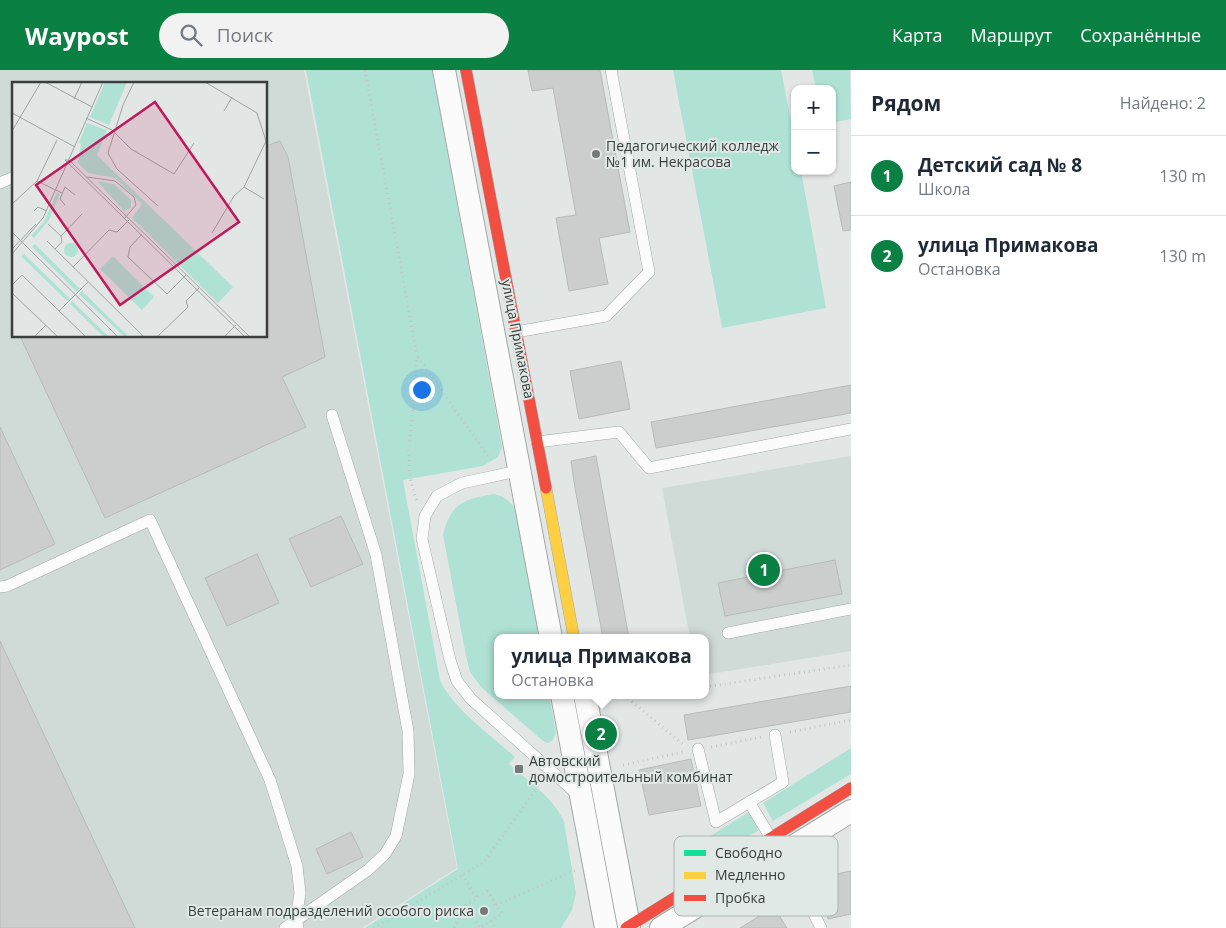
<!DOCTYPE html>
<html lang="ru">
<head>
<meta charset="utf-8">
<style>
	:root { --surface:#fff; --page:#f2f2f3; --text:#1f2937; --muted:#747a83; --line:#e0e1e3; --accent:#0b8043 }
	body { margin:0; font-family:"Open Sans",sans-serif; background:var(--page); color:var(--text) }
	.controls { position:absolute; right:15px; top:15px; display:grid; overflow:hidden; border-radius:10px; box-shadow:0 1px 4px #0004 }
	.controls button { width:45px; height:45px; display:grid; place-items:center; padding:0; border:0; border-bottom:1px solid var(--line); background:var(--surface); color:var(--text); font:25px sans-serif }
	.you { position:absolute; left:421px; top:319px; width:18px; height:18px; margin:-12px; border:4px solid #fff; border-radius:50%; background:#1a73e8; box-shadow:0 0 0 8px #1a73e833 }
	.badge { display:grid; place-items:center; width:32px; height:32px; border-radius:50%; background:var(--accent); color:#fff; font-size:16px; font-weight:700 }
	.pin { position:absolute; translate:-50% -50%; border:2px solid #fff; box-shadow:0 1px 5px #0006 }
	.popup { position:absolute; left:494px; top:564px; width:215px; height:65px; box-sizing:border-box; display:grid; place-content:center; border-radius:10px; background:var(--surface); filter:drop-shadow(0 1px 4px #0005); font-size:16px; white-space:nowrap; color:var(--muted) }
	.popup b { font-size:19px; color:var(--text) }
	.popup::after { content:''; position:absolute; left:50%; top:100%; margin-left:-10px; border:10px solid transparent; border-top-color:var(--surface) }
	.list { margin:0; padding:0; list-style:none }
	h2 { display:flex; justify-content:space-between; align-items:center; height:65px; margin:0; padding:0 20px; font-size:21px }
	h2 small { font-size:16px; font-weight:400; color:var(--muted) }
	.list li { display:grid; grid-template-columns:32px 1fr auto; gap:15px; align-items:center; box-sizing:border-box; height:80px; padding:0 20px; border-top:1px solid var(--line) }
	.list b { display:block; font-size:19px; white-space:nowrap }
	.list p { margin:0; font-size:16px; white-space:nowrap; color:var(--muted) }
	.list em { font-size:16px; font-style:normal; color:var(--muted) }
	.icon { flex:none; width:28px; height:28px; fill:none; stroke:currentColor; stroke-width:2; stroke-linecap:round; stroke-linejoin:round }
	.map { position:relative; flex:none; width:851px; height:858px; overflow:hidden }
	header { display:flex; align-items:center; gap:30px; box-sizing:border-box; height:70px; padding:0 25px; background:var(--accent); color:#fff }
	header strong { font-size:24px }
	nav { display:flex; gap:28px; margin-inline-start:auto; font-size:18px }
	.search { width:350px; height:45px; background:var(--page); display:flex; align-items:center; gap:12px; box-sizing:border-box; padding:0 18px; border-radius:28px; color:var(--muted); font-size:19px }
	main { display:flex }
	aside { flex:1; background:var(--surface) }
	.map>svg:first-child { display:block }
</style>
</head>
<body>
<header>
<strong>Waypost</strong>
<div class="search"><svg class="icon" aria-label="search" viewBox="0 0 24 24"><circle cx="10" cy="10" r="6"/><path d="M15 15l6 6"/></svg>Поиск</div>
<nav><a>Карта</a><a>Маршрут</a><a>Сохранённые</a></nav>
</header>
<main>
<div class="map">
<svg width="851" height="858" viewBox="0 0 851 858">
	<rect width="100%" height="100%" fill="#e2e7e5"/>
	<path fill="#d0dbd8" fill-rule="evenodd" d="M 0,0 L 304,0 L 457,798 L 362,858 L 0,858 ZM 14,14 L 266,14 L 266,266 L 14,266 Z
		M 851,386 L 851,581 L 705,605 L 705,568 L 690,568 L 662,418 Z"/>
	<path fill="#afe2d4" d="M 306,0 L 432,0 L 502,377 L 498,387 L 483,396 L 403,410 L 440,610 C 452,638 492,666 515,687 L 509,694 C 528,711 554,728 564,752 L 576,823 L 572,840 L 561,858 L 365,858 L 458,799 Z
		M 673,0 L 781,0 L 795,71 L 795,101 L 801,101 L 826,238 L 722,258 Z
		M 812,0 L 850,0 L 851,49 L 832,53 L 832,19 L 816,19 Z
		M 493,424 C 504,426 509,430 515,439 L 539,568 L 497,568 L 497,625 L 549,625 L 556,663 L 552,671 L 548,673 L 543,671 L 481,617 L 470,602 L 466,586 L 443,465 C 451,433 464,429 493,424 Z
		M 851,678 L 851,704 L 773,751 L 763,733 Z
		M 749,742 L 759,760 L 704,794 L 694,776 Z
		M 778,800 L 789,818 L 743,846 L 735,845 L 727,831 Z"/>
	<path fill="#cbcecd" stroke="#b8bbba" d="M 528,0 L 600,0 L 630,162 L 599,168 L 608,214 L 569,221 L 556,148 L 576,145 L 553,18 L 532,21 Z
		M 280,71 L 288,87 L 325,287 L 282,307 L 306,357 L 105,448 L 20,266 L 266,266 L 266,76 Z
		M 851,112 L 851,160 L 843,161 L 834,116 Z
		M 621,291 L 630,339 L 579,349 L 570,301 Z
		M 851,315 L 851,343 L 656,378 L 651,352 Z
		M 0,357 L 55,474 L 0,500 Z
		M 596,386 L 629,568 L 603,568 L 575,418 L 571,391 Z
		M 341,446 L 363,494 L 311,517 L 289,469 Z
		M 257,484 L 279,533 L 227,556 L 205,508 Z
		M 835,490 L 842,524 L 725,546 L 718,513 Z
		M 0,571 L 135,858 L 0,858 Z
		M 851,616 L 851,642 L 688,670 L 684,645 Z
		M 691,689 L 701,736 L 649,745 L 639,700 Z
		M 351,762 L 363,787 L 327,804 L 316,779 Z
		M 851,801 L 851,844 L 828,849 L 820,807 Z
		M 774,837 L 787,858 L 740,858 Z"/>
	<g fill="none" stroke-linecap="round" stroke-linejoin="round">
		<defs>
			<path id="lane" d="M 0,113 L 14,107
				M 516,262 L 606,246 L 649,202 L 611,0
				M 537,372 L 619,362 L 649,398 L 851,359
				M 522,400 L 462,413 L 437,426 L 425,446 L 422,469 L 450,590 L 457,611 L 471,629 L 578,725
				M 0,517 L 7,516 L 150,450 L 270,710 L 297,796 L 300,823 L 296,849 L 298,858
				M 728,563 L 851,539
				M 698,679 L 716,752 L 783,712 L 775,665
				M 749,732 L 799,814 L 821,858
				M 285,858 L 368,800 L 385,784 L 396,766 L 409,704 L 408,661 L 376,485 L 332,345"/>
			<path id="street" d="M 444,0 L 551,568
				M 562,625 L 606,858
				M 585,625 L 629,856
				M 661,858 L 851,741"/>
			<path id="slow" d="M 546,418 L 574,568"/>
			<path id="jam" d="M 466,0 L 546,418
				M 626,858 L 851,718"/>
		</defs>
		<use href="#lane" stroke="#a4a7a6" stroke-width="12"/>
		<use href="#street" stroke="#a4a7a6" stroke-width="24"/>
		<use href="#slow" stroke="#a4a7a6" stroke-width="12"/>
		<use href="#jam" stroke="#a4a7a6" stroke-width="12"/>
		<path stroke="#c4c6c5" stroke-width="3" stroke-dasharray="1 4" stroke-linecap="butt" d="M 365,0 L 417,286 L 409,382 L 409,402 L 414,423 L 417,430
			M 418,287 L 492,392
			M 705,617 L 851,595
			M 624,625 L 685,676
			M 790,662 L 851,650
			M 711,677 L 762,667
			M 623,695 L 683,682
			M 462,805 L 477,828
			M 487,821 L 502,844 L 480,858 L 466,835 Z
			M 496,835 L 576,800
			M 491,851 L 495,858
			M 374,858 L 484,792 L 542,711
			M 454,858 L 466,835"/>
		<use href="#lane" stroke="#fbfbfb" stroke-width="11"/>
		<use href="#street" stroke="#fbfbfb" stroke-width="22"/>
		<use href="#slow" stroke="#ffcf43" stroke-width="11"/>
		<use href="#jam" stroke="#f24e42" stroke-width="11"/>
	</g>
	<g fill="#757977" stroke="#e0e9e6" stroke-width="2">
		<circle cx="596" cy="84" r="5"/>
		<rect x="514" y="694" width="10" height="10" rx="2.5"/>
		<circle cx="484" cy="841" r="5"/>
	</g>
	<g text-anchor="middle" stroke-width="4" stroke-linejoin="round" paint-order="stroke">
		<g font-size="14" fill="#3a3e3c" stroke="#e0e9e6" text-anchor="start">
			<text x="606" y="81">Педагогический колледж<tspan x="606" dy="16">№1 им. Некрасова</tspan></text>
			<text x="529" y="696">Автовский<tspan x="529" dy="16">домостроительный комбинат</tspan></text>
			<text x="474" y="846" text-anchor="end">Ветеранам подразделений особого риска</text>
		</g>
		<g font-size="14" fill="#3a3e3c" stroke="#e0e9e6">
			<text transform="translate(518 269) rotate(79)" y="5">улица Примакова</text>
		</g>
	</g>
	<g transform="translate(12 12)">
		<rect width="255" height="255" fill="#e2e7e5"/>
		<path d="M 93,0 L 115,0 L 97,43 L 78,35 ZM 75,41 L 95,48 L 85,73 L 221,205 L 206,221 L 120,136 L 130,122 L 103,96 L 76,91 L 66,81 L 69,62 L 67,61 ZM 85,99 L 102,102 L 119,118 L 119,126 L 112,129 ZM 45,110 L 48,112 L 37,138 L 22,156 L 19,154 L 32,140 ZM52 168a7 7 0 1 1 14 0a7 7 0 1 1-14 0ZM 23,162 L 68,207 L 65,210 L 20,165 ZM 12,172 L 58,217 L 55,219 L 9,174 ZM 101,174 L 142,215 L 130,228 L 88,187 ZM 70,209 L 115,253 L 113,255 L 67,212 ZM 60,219 L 97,255 L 92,255 L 58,222 Z" fill="#afe2d4"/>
		<path fill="none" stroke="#9fa3a1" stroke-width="1" d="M 33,0 L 80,25M 122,0 L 111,23 L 96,71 L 105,87 L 146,124M 193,0 L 245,31 L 254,59 L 232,105 L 222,114 L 200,151M 62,17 L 70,0M 212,29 L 220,15M 0,31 L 63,65M 74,36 L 100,48 L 119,67 L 162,92 L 182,61M 0,49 L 29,0M 53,78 L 57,78 L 238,255M 53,78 L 233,255M 75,95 L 103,99 L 122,115 L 124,123 L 112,137M 25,99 L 45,58M 232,105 L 252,117M 0,122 L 25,99 L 50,111M 53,123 L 48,117 L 53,105 L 63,113M 22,129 L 26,125 L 35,129M 36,142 L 49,154 L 50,160 L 43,167M 0,150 L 106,255M 130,152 L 118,165 L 116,175 L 155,212 L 174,193M 49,154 L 70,132M 35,159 L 132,255M 0,167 L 24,142M 0,172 L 31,136 L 91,0M 61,185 L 97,148 L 105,150 L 117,138M 0,203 L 10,193 L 74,255M 0,211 L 46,255M 47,229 L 76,200M 22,255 L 34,243M 145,255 L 176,225 L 174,219 L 187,206M 212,255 L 224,243"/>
		<path fill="#c2185b" fill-opacity="0.15" stroke="#c2185b" stroke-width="2.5" d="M 143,20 L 227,140 L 108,223 L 24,103 Z"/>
		<rect width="255" height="255" fill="none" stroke="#3a3e3c" stroke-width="2.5"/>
	</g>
	<rect x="674" y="766" width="164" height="80" rx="8" fill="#e0e9e6" stroke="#aeb6b3" stroke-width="1"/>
	<rect x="684" y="780" width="22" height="6" fill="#16e098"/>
	<rect x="684" y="802" width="22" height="7" fill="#ffcf43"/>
	<rect x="684" y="825" width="22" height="6" fill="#f24e42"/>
	<g font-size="14" fill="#3a3e3c">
		<text x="715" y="788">Свободно</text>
		<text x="715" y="810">Медленно</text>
		<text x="715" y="833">Пробка</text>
	</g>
</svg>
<div class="controls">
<button>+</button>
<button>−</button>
</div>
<div class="you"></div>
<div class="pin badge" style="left:764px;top:500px">1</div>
<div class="pin badge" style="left:601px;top:664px">2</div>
<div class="popup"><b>улица Примакова</b>Остановка</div>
</div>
<aside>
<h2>Рядом<small>Найдено: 2</small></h2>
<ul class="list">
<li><span class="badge">1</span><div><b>Детский сад № 8</b><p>Школа</p></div><em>130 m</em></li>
<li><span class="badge">2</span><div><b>улица Примакова</b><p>Остановка</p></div><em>130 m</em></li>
</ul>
</aside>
</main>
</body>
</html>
